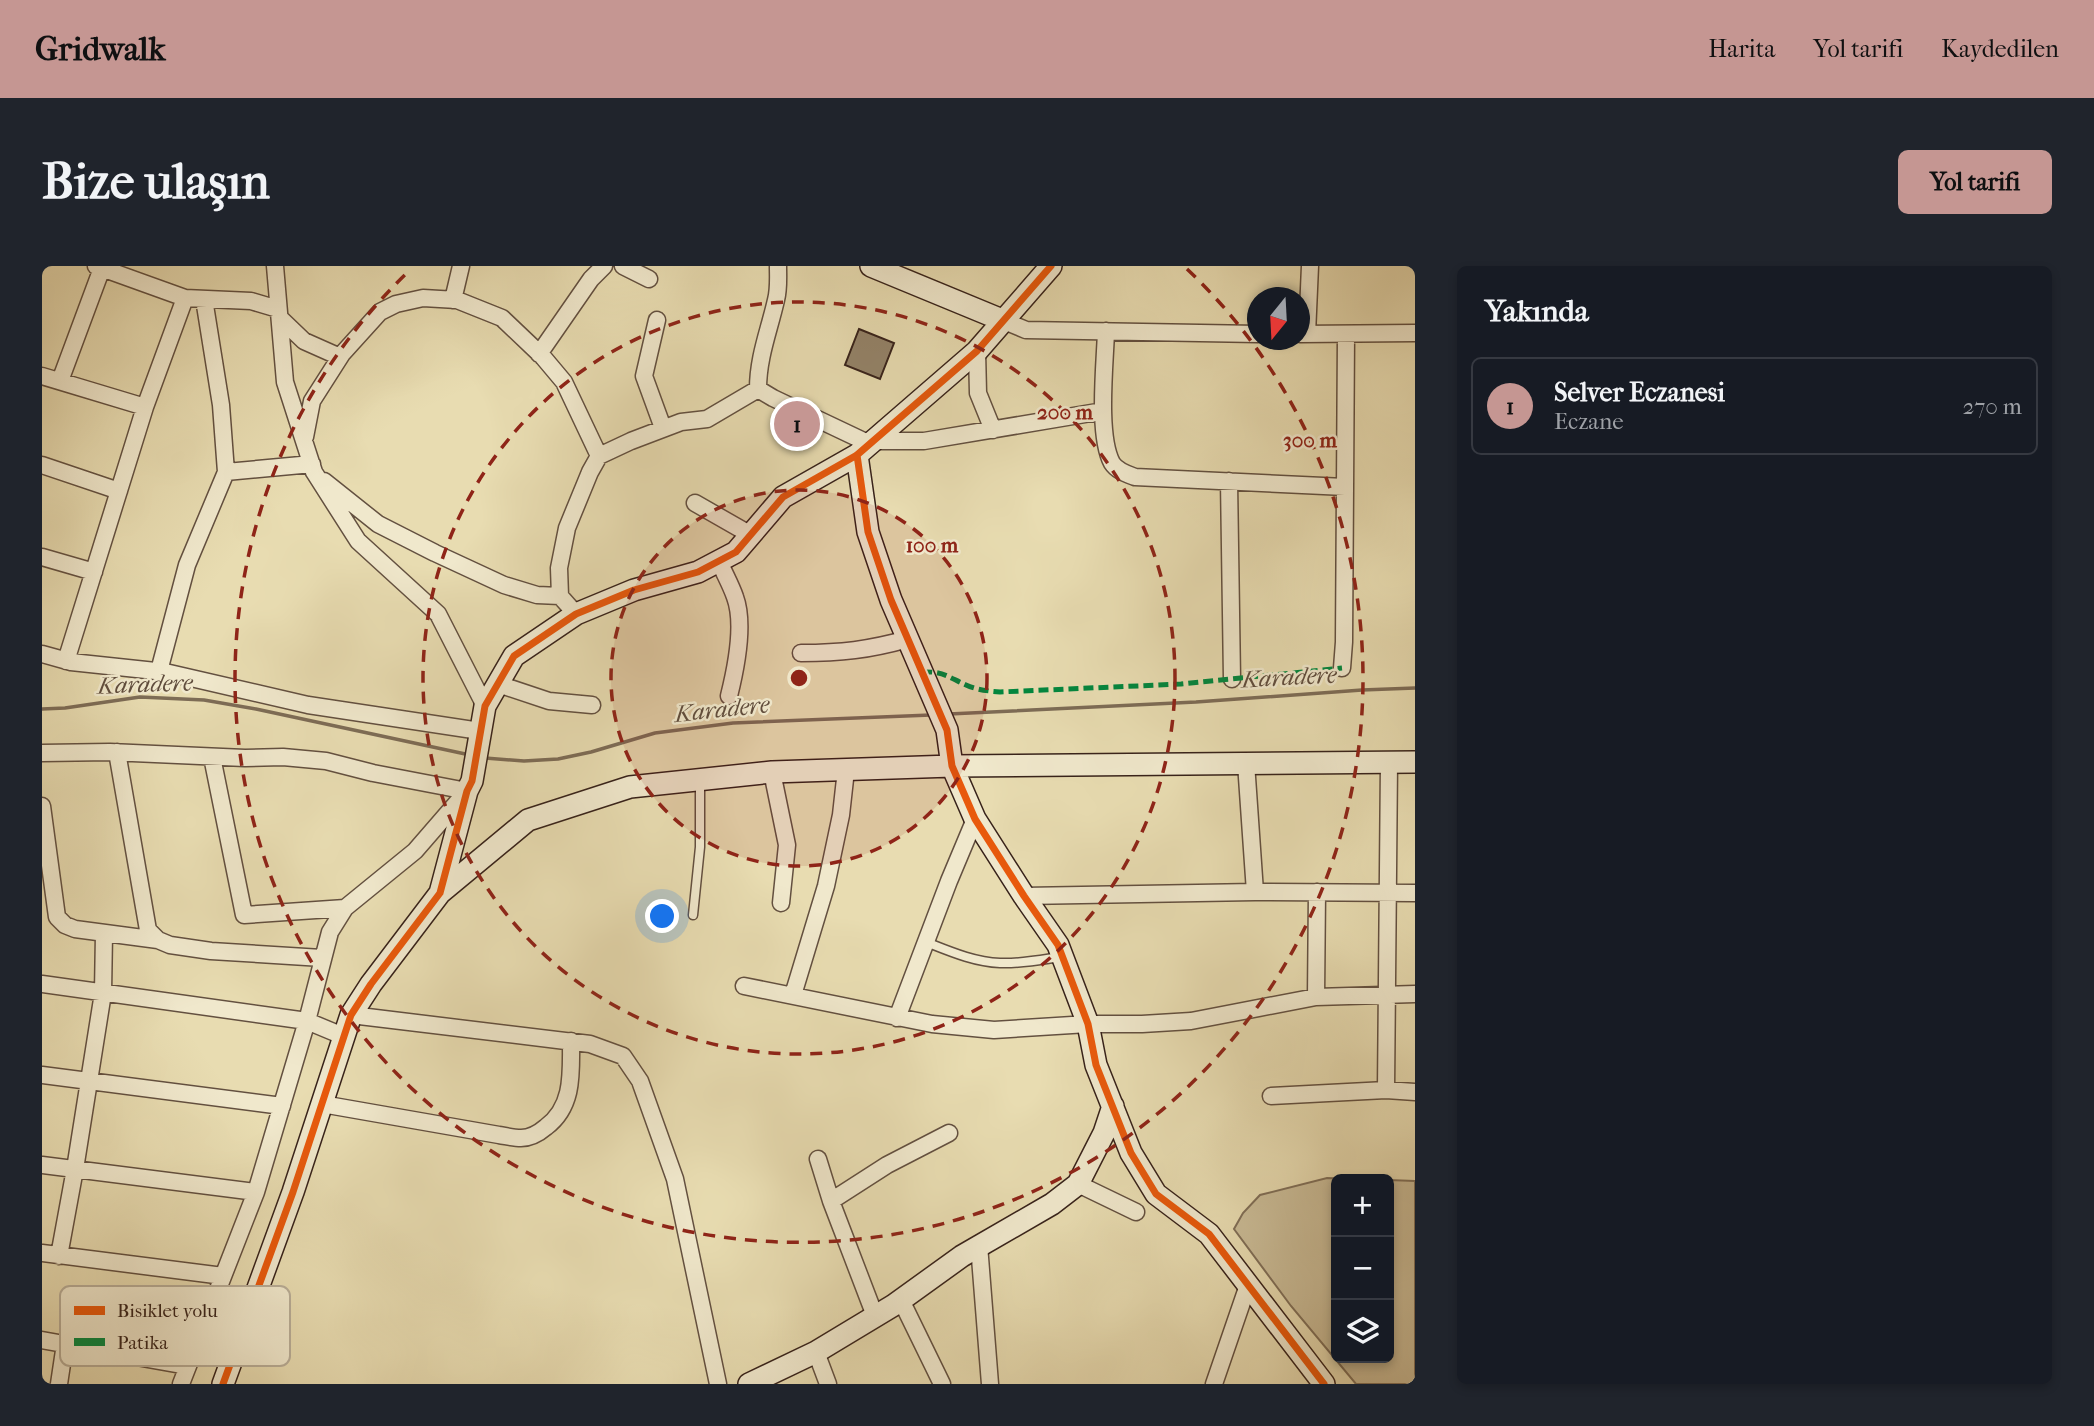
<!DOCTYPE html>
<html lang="tr">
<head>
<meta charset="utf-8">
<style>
	:root { --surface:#171b24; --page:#20242c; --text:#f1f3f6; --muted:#9ea1a6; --line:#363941; --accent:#c59692 }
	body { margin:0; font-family:"IM FELL French Canon",serif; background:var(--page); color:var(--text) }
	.controls { position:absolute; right:21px; bottom:21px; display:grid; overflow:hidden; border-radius:10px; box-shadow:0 4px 10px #0003 }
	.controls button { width:63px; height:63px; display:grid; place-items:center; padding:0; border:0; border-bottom:2px solid var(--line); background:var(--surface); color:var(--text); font:35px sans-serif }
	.compass { position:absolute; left:1205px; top:21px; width:63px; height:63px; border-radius:50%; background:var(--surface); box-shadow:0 4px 10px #0003; rotate:198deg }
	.you { position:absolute; left:621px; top:651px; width:24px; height:24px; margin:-18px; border:5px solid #fff; border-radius:50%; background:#1a73e8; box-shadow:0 0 0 10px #1a73e833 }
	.badge { display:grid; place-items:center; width:46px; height:46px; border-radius:50%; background:var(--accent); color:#111; font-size:23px; font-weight:700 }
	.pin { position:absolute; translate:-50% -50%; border:4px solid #fff; box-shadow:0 2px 7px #0006 }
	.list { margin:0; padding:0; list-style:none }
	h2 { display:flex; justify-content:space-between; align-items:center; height:91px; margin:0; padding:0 28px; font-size:30px }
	h2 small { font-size:23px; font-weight:400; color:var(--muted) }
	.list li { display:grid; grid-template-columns:46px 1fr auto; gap:21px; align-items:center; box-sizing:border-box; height:98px; margin:0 14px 14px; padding:0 14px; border:2px solid var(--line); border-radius:10px }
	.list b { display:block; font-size:26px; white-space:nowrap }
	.list p { margin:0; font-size:23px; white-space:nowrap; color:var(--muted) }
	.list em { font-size:23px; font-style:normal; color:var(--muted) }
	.icon { flex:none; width:38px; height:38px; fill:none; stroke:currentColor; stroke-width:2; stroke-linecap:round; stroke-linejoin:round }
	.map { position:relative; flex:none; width:1373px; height:1118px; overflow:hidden; border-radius:10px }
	header { display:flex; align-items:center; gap:42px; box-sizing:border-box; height:98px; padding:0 35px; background:var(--accent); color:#111 }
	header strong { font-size:33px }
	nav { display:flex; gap:38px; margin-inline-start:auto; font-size:24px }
	.intro { display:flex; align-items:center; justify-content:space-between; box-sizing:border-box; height:168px; padding:0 42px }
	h1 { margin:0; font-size:49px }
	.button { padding:18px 32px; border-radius:10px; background:var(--accent); color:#111; font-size:24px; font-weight:700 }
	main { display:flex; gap:42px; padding:0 42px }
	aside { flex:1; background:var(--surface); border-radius:10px; box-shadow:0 4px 10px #0003 }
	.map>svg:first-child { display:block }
</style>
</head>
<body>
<header>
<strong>Gridwalk</strong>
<nav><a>Harita</a><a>Yol tarifi</a><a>Kaydedilen</a></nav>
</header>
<div class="intro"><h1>Bize ulaşın</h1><a class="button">Yol tarifi</a></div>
<main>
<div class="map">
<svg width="1373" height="1118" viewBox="0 0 1373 1118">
	<rect width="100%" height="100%" fill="#e8dcb1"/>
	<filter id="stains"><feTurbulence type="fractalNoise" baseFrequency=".00286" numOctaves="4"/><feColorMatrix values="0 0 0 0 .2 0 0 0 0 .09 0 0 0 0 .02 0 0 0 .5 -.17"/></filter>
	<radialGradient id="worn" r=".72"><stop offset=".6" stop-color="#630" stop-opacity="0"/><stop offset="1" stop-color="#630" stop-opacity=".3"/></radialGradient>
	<path fill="#cabc97" stroke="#806f58" stroke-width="2" d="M 1285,912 L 1311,913 L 1294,913 L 1294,1092 L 1347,1092 L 1347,914 L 1373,915 L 1373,1118 L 1314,1118 L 1249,1040 L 1192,963 L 1201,947 L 1218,929 Z"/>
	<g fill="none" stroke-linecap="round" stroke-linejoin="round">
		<path stroke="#7d6c56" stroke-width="3.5" d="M 0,443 L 23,442 L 98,431 L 162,434 L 214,443 L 428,489
			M 907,448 L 1154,436 L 1320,424 L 1373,422
			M 443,492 L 482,495 L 516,493 L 549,486 L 613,467 L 691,457 L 889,449"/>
	</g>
	<path fill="#938369" stroke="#37221a" stroke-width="2" d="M 817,63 L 852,77 L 838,113 L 803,99 Z"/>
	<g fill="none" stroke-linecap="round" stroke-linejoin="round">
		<defs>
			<path id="lane" d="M 651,649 L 658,581 L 658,516
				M 884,676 C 907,685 932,696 958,697 C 978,698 998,694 1018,691"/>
			<path id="street" d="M 54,0 L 143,32
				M 233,0 L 243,116 L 272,206 L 316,275 L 396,348 L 443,440
				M 581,0 L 607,13
				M 736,0 C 736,11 737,23 734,34 C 727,65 716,91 716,123 L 731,132 L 828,178
				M 411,34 L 419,0
				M 238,52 L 262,75 L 298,91
				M 615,54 L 602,110 L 621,162
				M 960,54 L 984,64 L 1216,68
				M 1064,65 C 1063,98 1055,169 1070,197 C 1075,205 1085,208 1093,211 L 1303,221
				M 1258,68 L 1373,67
				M 1265,68 L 1268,0
				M 935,85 L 936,127 L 951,164
				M 497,88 L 549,13 L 562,0
				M 0,110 L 103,141
				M 18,115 L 60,2
				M 263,171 L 270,135 L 300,88 L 338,46 L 354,38 L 381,32 L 415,34 L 460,52 L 501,91 L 522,116 L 557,190
				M 831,175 L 882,175 L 1061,145
				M 0,199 L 77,225
				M 184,206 L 270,198
				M 282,215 L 336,258 L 393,287 L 462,319 L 495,329 L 518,330
				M 1187,215 L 1190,413
				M 653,237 L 709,269
				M 0,291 L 52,306
				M 677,295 C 682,307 689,319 693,331 C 703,358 694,402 687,430
				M 534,348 L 518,330 L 517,302 L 525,262 L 548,206 L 557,190 L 589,175 L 639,156 L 665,153 L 716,123
				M 759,387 C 799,387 826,384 866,373
				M 0,388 L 29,396 L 123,406 L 266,439 L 438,465
				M 24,395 L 103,141 L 143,32 L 209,35 L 236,43
				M 1300,402 L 1302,376 L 1304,68
				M 117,405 L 145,299 L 184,206 L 179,139 L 162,33
				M 456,418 L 507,435 L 550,439
				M 75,486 L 106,664 L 116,674 L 128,679 L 169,685 L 280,692
				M 0,487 L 68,486 L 203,492 L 241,491 L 284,495 L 331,507 L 425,525 L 373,585 L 303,642 L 288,666 L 265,755 L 214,926 L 139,1118
				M 170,491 L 202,649 L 303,642
				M 1204,497 L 1213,626
				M 730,506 L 745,579 L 739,637
				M 0,540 L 15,651 L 23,659 L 33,663 L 116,674
				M 982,630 L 1213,626 L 1373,627
				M 0,718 L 265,755 L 301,770
				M 702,720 L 890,758 L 952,764 L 1046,758 L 1100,758 L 1149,755 L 1274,731 L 1373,728
				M 751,729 L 784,620 L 799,549 L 804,504
				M 1274,731 L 1275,626
				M 309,749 L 548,778 L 581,790 L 598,815 L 633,913 L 676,1118
				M 855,752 L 907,615 L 933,553
				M 0,809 L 240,840
				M 1344,824 L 1347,496
				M 1229,830 L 1344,824 L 1373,826
				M 280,838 L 457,869 C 464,870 472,872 479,872 C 488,872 497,867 504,861 C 532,840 529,807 529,775
				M 776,893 L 789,935 L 833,1050
				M 0,899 L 214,926
				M 1036,918 L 1094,946
				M 789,935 L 845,899 L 907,867
				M 937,979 L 948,1118
				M 0,987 L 181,1010
				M 17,990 L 33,903 L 61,727 L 62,667
				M 859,1034 L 900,1118
				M 0,1074 L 145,1100
				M 774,1086 L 786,1118
				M 17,1118 L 23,1078
				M 1172,1118 L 1206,1019"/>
			<path id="secondary" d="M 829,0 L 960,54
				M 815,189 L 826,266 L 849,334 L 905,464 L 910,500 L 933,553 L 982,630 L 1016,679 L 1046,758 L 1054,799 L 1089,887 L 1114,928 L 1167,968 L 1282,1118
				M 398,627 L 486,554 L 588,521 L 730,506 L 910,500 L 1373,496
				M 181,1118 L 251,926 L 309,749 L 329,718 L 398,627 L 425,525 L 430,515 L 443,440 L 472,390 L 534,348 L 592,324 L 656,306 L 694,286 L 741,231 L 815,189 L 935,85 L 1009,0
				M 707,1118 L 774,1086 L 852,1039 L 920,990 L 1010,938 L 1036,918 L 1062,867 L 1071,840"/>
		</defs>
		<use href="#lane" stroke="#635040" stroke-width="11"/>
		<use href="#street" stroke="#635040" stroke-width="19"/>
		<use href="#secondary" stroke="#37221a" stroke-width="24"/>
		<use href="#lane" stroke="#f0e8cc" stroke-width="8"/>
		<use href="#street" stroke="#f0e8cc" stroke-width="16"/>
		<use href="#secondary" stroke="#f0e8cc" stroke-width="21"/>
		<path stroke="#00873e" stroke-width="5" stroke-dasharray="10 5" stroke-linecap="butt" d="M 880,406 C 901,405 906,411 924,419 C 935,424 946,425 958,426 L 1139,418 L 1300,402"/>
		<defs>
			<path id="cycleway" d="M 815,189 L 826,266 L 849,334 L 905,464 L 910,500 L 933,553 L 982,630 L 1016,679 L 1046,758 L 1054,799 L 1089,887 L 1114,928 L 1167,968 L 1282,1118
				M 181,1118 L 251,926 L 309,749 L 329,718 L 398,627 L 425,525 L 430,515 L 443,440 L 472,390 L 534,348 L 592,324 L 656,306 L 694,286 L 741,231 L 815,189 L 935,85 L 1009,0"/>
		</defs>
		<use href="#cycleway" stroke="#f0e8cc" stroke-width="11"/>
		<use href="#cycleway" stroke="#e8590c" stroke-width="7"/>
	</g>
	<circle cx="757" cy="412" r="188" fill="#8f2418" fill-opacity=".12"/>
	<g fill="none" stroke="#8f2418" stroke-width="3.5" stroke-dasharray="12 9">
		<circle cx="757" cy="412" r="188"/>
		<circle cx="757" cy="412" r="376"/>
		<path d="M1145 3A564 564 0 1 1 369 3"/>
	</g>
	<g text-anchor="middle" stroke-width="5" stroke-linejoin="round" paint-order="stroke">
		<g font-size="24" font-style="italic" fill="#604d3d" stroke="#f0e8cc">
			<text transform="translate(1247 411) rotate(-3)" y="8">Karadere</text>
			<text transform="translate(103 418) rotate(-2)" y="8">Karadere</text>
			<text transform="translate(680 443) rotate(-6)" y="8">Karadere</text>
		</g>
	</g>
	<rect x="18" y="1020" width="230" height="80" rx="10" fill="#f0e8cc" stroke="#b8ad97" stroke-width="2"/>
	<rect x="32" y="1040" width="31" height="9" fill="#e8590c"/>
	<rect x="32" y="1072" width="31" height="8" fill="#00873e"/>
	<g font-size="19" fill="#37221a">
		<text x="75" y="1051">Bisiklet yolu</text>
		<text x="75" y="1083">Patika</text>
	</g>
	<circle cx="757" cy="412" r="10" fill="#8f2418" stroke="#f0e8cc" stroke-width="3.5"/>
	<g font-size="21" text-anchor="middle" font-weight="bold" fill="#8f2418" stroke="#f0e8cc" stroke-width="5" stroke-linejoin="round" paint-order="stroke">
		<text x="1023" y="153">200 m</text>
		<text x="1268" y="181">300 m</text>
		<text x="890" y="286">100 m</text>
	</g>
	<rect width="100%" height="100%" filter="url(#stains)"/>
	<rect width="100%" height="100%" fill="url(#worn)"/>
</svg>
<div class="controls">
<button>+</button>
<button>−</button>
<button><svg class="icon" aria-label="layers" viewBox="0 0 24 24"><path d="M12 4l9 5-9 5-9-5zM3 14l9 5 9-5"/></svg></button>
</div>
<svg class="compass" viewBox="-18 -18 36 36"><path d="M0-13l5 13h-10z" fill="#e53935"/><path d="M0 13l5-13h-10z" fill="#9ea1a6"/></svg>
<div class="you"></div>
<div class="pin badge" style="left:755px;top:158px">1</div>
</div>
<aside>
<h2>Yakında<small></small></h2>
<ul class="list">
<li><span class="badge">1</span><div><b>Selver Eczanesi</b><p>Eczane</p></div><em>270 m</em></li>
</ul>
</aside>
</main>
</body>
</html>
